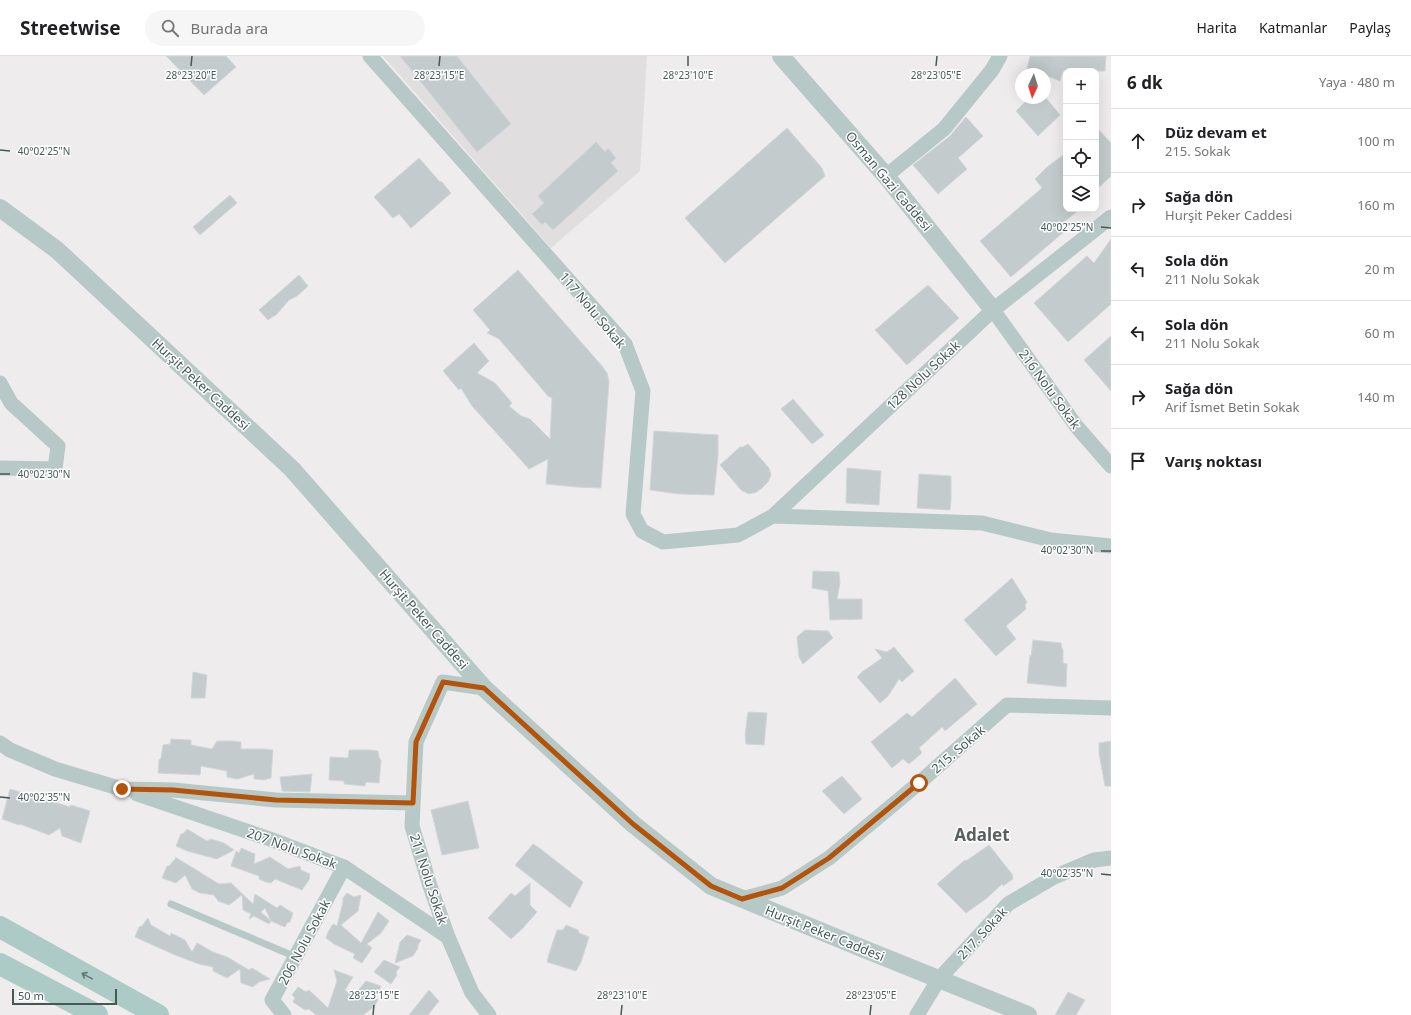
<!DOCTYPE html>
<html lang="tr">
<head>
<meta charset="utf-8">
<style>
	:root { --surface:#fff; --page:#f6f6f6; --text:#202124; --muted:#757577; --line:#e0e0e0 }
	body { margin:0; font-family:"Noto Sans",sans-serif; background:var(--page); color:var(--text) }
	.controls { position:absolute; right:12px; top:12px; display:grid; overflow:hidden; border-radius:8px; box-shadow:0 4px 16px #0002 }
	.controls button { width:36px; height:36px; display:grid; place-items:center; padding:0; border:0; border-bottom:1px solid var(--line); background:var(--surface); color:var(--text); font:20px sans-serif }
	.compass { position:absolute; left:1015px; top:12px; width:36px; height:36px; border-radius:50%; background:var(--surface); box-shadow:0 4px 16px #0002; rotate:184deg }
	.scale { position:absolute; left:12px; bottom:10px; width:105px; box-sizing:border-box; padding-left:4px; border:2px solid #455956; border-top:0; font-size:11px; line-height:14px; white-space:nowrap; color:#455956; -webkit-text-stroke:3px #fff; paint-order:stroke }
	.stop { position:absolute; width:12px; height:12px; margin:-9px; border:3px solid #b45309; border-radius:50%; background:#fff }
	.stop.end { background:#b45309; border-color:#fff; box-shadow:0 1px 4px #0008 }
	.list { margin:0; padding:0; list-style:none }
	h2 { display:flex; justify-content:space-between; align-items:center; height:52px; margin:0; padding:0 16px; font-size:17px }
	h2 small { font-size:13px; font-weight:400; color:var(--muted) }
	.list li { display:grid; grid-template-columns:26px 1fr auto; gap:12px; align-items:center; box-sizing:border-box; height:64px; padding:0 16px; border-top:1px solid var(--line) }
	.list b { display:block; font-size:15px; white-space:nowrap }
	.list p { margin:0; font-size:13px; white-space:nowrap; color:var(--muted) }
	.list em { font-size:13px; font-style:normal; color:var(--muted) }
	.icon { flex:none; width:22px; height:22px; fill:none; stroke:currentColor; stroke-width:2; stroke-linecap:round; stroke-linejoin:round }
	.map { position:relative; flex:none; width:1111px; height:959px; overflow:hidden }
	header { display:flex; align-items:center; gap:24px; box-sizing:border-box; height:56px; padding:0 20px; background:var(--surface); border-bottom:1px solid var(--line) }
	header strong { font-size:19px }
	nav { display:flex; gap:22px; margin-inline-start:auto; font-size:14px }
	.search { width:280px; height:36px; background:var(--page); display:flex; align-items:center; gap:10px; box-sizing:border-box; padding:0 14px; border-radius:22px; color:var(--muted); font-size:15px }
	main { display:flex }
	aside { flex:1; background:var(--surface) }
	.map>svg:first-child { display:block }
</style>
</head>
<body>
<header>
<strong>Streetwise</strong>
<div class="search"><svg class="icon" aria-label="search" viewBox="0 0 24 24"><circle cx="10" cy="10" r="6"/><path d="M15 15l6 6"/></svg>Burada ara</div>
<nav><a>Harita</a><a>Katmanlar</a><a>Paylaş</a></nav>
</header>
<main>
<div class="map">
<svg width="1111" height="959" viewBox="0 0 1111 959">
	<rect width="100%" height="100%" fill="#efecee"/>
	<path fill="#e0dedf" d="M 383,0 L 647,0 L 640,115 L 551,192 Z"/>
	<path fill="#c3cbcc" stroke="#d0d7d8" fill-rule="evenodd" d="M 166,0 L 226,0 L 236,11 L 204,39 Z
		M 400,0 L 457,0 L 511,68 L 477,96 Z
		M 1030,0 L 1106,0 L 1105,15 L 1063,15 L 1060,25 L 1045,19 L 1045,18 L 1041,18 L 1027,13 Z
		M 1029,42 L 1046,42 L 1060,59 L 1038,80 L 1016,55 Z
		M 966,61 L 983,80 L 958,102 L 967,113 L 938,138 L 913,109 L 950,80 Z
		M 1096,71 L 1111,87 L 1111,120 L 1096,134 Z
		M 787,72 L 822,112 L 825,120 L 725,207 L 685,162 Z
		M 596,86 L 605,96 L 608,92 L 616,102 L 611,107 L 618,115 L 553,174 L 545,166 L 542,169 L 532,158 L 544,147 L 538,140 Z
		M 1066,97 L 1066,153 L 1080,153 L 1060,169 L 1065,175 L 1011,221 L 980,185 L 1042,132 L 1035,123 L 1047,111 Z
		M 419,102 L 440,126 L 441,125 L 451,137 L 411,172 L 399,158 L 393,162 L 374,141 Z
		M 230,139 L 237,147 L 200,179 L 193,171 Z
		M 1111,183 L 1111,248 L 1068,286 L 1034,247 L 1087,200 L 1094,207 Z
		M 518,214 L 602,310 L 607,317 L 609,326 L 601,432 L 576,431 L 546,428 L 548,403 L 529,413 L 472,350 L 461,332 L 459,334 L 443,315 L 474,287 L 489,305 L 477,317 L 495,327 L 512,347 L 509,350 L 521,360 L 530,363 L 550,383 L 552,342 L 548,340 L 499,283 L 487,277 L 490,274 L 473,254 Z
		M 299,219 L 308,230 L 297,240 L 289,244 L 277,258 L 268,264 L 259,254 Z
		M 928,229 L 959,262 L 907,309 L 875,274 Z
		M 1111,280 L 1111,335 L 1084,304 Z
		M 793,343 L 824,379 L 812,388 L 781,353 Z
		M 654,375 L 718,379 L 718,400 L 714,439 L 679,438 L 650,434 Z
		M 748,388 L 769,412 L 771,419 L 768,426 L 762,432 L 755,437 L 753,437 L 749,438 L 741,434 L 720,409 L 740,391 L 743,391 Z
		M 847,412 L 881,415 L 879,449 L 846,447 Z
		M 919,418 L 951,420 L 951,445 L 950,454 L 917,452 Z
		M 813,515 L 839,516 L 840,527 L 837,543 L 862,543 L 862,563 L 830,564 L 828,535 L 812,532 Z
		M 1012,522 L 1027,546 L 1025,549 L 1026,553 L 1006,570 L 1016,583 L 996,600 L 964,564 Z
		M 805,574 L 828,575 L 833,582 L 803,608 L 799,601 L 797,581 Z
		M 1033,584 L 1061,587 L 1062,592 L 1063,593 L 1063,607 L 1067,608 L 1066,631 L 1027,627 L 1030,599 L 1031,601 Z
		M 894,591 L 914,615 L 902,626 L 899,623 L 888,640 L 880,647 L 857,621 L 862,616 L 882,602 L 875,593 L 887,596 Z
		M 193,616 L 207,619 L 205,642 L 191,642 Z
		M 955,622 L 977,648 L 945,675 L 942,671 L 919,692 L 922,697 L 909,708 L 903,703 L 892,712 L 871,686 L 907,657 L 912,661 Z
		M 748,656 L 767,657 L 764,689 L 746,688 L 745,679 Z
		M 171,683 L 191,684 L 191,689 L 212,693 L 217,685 L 231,685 L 241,686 L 241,693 L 263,693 L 273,694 L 271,722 L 264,724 L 254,723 L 254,718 L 237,723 L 227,721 L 227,715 L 201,710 L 200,719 L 158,717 L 159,704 L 161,702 L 163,689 L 170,688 Z
		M 1111,685 L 1111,730 L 1105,730 L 1099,697 L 1099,687 Z
		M 349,694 L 370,694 L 378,695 L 379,701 L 381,705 L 379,727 L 366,726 L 365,730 L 354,729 L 344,728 L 344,725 L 329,724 L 330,701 L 348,702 Z
		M 312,718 L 310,736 L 282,735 L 280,721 Z
		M 842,720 L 862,743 L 844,758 L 822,735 Z
		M 10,733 L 20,736 L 40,745 L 41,742 L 70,751 L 71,749 L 90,755 L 81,787 L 62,780 L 60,772 L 49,779 L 20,768 L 19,769 L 2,763 Z
		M 468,745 L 479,792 L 442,799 L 431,754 Z
		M 187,773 L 207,785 L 211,783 L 224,787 L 234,794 L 217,803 L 187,795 L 176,790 L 181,778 L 184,777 Z
		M 533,788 L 538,791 L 583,826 L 570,852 L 515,809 Z
		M 989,789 L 1012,818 L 1013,823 L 1003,830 L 1002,828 L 987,842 L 966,857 L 937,828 L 965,804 L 966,805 Z
		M 241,792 L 255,798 L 254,808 L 270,801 L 288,813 L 300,810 L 301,814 L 310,818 L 309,824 L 302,834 L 275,823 L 271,827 L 266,826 L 259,823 L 259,820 L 231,810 L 236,795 L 239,797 Z
		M 175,801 L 219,828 L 231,827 L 253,848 L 255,838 L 277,852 L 280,849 L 293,857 L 290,866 L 287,867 L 285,871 L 271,865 L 269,868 L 254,860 L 249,863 L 251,858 L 243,854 L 242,839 L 229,849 L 218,845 L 214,839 L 200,837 L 192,833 L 185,819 L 176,827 L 162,822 L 167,810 L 169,810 L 176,802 ZM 265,852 L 271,865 L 261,856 Z
		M 530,827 L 530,849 L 537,856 L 522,873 L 511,883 L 488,862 L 511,837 L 515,840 Z
		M 347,837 L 354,841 L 361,839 L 358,855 L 341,869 L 361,887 L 378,856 L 389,865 L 381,877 L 367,888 L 372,892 L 362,907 L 353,902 L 355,898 L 334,888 L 326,882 L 328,876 L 333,868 L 337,870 L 343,846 L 343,842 Z
		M 148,862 L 151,869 L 170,880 L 171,877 L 185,884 L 192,896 L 197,887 L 213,896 L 227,901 L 249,914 L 252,912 L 270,923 L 259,926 L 253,931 L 241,927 L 240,913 L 227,922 L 213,915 L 213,911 L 199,908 L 175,899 L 135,881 L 139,871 L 142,870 Z
		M 566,869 L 578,874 L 579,877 L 589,881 L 581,906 L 576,915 L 547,906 L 549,898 L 557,874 L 563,874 Z
		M 407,879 L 421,884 L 418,889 L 418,892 L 413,900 L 395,907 L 400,886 Z
		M 384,904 L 400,911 L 396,916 L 397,919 L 391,928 L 374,916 Z
		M 334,914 L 353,921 L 345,934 L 353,940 L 366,925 L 381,930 L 376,942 L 378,944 L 374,951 L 363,959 L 316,959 L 309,953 L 305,954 L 293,946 L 295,942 L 292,939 L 298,931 L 306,936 L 309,934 L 328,952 L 337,925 Z
		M 429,934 L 439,945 L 428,959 L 409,959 Z
		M 1068,936 L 1085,944 L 1076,959 L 1055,959 Z"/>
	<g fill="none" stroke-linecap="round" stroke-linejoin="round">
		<path stroke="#b7c9c6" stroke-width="7" d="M 171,848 L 296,901"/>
		<path stroke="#b7c9c6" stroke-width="15" d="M 370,0 L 625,288 L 643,335 L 633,458 L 642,475 L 663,486 L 738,479 L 773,460 L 993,254 L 1111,161
			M 886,120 L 944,73 L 992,14 L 1000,0
			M 993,254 L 1077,371 L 1111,410
			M 0,327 L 11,347 L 58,390 L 55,413 L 0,412
			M 773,460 L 982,467 L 1051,484 L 1111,490
			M 484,632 L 443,626 L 416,686 L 412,770 L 430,830 L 448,881 L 472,937 L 489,959
			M 0,687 L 10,694 L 55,713 L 122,733 L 173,734 L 276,744 L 413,747
			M 137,738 L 270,783 L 344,811 L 448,881
			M 742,843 L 782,832 L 829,802 L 919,727 L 1007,649 L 1111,652
			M 284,959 L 272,944 L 344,811
			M 917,959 L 939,923 L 1008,848 L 1054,821 L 1094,804 L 1111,802"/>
		<path stroke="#b7c9c6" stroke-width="18" d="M 781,0 L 886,120 L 993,254
			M 0,152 L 57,194 L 292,413 L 484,632 L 633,768 L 711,830 L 864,893 L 1028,959"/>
		<path stroke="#accbc7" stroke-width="22" d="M 0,871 L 158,959
			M 0,908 L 97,959"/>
	</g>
	<defs><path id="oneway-shaft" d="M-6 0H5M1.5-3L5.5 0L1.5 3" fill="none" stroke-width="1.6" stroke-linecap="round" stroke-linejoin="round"/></defs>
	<use stroke="#647b78" href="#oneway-shaft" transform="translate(87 920) rotate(-151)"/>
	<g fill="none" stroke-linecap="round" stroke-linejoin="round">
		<path stroke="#b45309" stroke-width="5" d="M 122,733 L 173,734 L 276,744 L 413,747 L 416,686 L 443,626 L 484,632 L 633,768 L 711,830 L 742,843 L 782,832 L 829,802 L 919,727"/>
	</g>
	<path fill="none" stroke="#455956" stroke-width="1.5" d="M 191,10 L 192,0M 439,10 L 440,0M 688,10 L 688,0M 936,10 L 937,0M 0,94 L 10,95M 1101,171 L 1111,172M 0,418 L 10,418M 1101,495 L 1111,495M 0,741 L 10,742M 1101,818 L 1111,819M 373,959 L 374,949M 621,959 L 622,949M 870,959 L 871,949"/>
	<g text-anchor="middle" stroke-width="3" stroke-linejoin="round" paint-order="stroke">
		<g font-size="13" fill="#455956" stroke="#fff">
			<text transform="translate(889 125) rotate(50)" y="5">Osman Gazi Caddesi</text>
			<text transform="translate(593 254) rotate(50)" y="5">117 Nolu Sokak</text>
			<text transform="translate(923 319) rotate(-43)" y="5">128 Nolu Sokak</text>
			<text transform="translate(201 328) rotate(43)" y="5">Hurşit Peker Caddesi</text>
			<text transform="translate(1050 333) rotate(54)" y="5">216 Nolu Sokak</text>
			<text transform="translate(424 563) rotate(49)" y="5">Hurşit Peker Caddesi</text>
			<text transform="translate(958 693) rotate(-41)" y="5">215. Sokak</text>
			<text transform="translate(292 792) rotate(20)" y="5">207 Nolu Sokak</text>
			<text transform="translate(429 823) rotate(72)" y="5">211 Nolu Sokak</text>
			<text transform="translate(825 877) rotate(22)" y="5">Hurşit Peker Caddesi</text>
			<text transform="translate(982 877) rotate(-47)" y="5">217. Sokak</text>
			<text transform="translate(304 886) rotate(-62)" y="5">206 Nolu Sokak</text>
		</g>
		<g font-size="17" font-weight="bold" fill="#596160" stroke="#fff">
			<text x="982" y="785">Adalet</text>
		</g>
	</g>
	<g font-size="10" text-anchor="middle" fill="#455956" stroke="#fff" stroke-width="3" stroke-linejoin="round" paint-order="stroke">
		<text x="191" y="23">28°23'20"E</text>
		<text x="439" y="23">28°23'15"E</text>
		<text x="688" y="23">28°23'10"E</text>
		<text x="936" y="23">28°23'05"E</text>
		<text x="44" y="99">40°02'25"N</text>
		<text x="1067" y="175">40°02'25"N</text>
		<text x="44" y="422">40°02'30"N</text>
		<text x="1067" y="498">40°02'30"N</text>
		<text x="44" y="745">40°02'35"N</text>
		<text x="1067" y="821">40°02'35"N</text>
		<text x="374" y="943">28°23'15"E</text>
		<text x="622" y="943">28°23'10"E</text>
		<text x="871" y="943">28°23'05"E</text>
	</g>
</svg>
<div class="controls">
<button>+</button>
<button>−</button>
<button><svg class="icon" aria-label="locate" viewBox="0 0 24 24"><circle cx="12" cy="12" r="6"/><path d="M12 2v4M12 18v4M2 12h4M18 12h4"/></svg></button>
<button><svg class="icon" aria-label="layers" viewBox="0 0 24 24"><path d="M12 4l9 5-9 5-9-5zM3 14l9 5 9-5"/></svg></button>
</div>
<svg class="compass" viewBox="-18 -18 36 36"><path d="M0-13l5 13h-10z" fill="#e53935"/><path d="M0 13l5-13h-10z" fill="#757577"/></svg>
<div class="scale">50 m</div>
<div class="stop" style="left:919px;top:727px"></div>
<div class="stop end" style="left:122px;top:733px"></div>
</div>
<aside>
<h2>6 dk<small>Yaya · 480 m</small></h2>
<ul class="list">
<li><svg class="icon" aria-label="ahead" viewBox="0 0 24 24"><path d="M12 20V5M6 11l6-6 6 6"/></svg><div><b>Düz devam et</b><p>215. Sokak</p></div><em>100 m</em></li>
<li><svg class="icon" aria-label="right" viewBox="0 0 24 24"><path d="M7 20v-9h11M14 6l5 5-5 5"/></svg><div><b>Sağa dön</b><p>Hurşit Peker Caddesi</p></div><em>160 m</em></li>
<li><svg class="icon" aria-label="left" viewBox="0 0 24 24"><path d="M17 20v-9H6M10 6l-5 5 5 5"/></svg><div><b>Sola dön</b><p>211 Nolu Sokak</p></div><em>20 m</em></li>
<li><svg class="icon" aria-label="left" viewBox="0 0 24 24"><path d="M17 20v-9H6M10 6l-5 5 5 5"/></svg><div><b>Sola dön</b><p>211 Nolu Sokak</p></div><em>60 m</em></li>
<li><svg class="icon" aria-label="right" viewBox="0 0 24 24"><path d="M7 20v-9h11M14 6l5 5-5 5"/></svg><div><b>Sağa dön</b><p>Arif İsmet Betin Sokak</p></div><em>140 m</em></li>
<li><svg class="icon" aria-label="arrive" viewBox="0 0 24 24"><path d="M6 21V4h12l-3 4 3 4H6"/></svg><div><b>Varış noktası</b></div></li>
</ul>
</aside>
</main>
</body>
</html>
